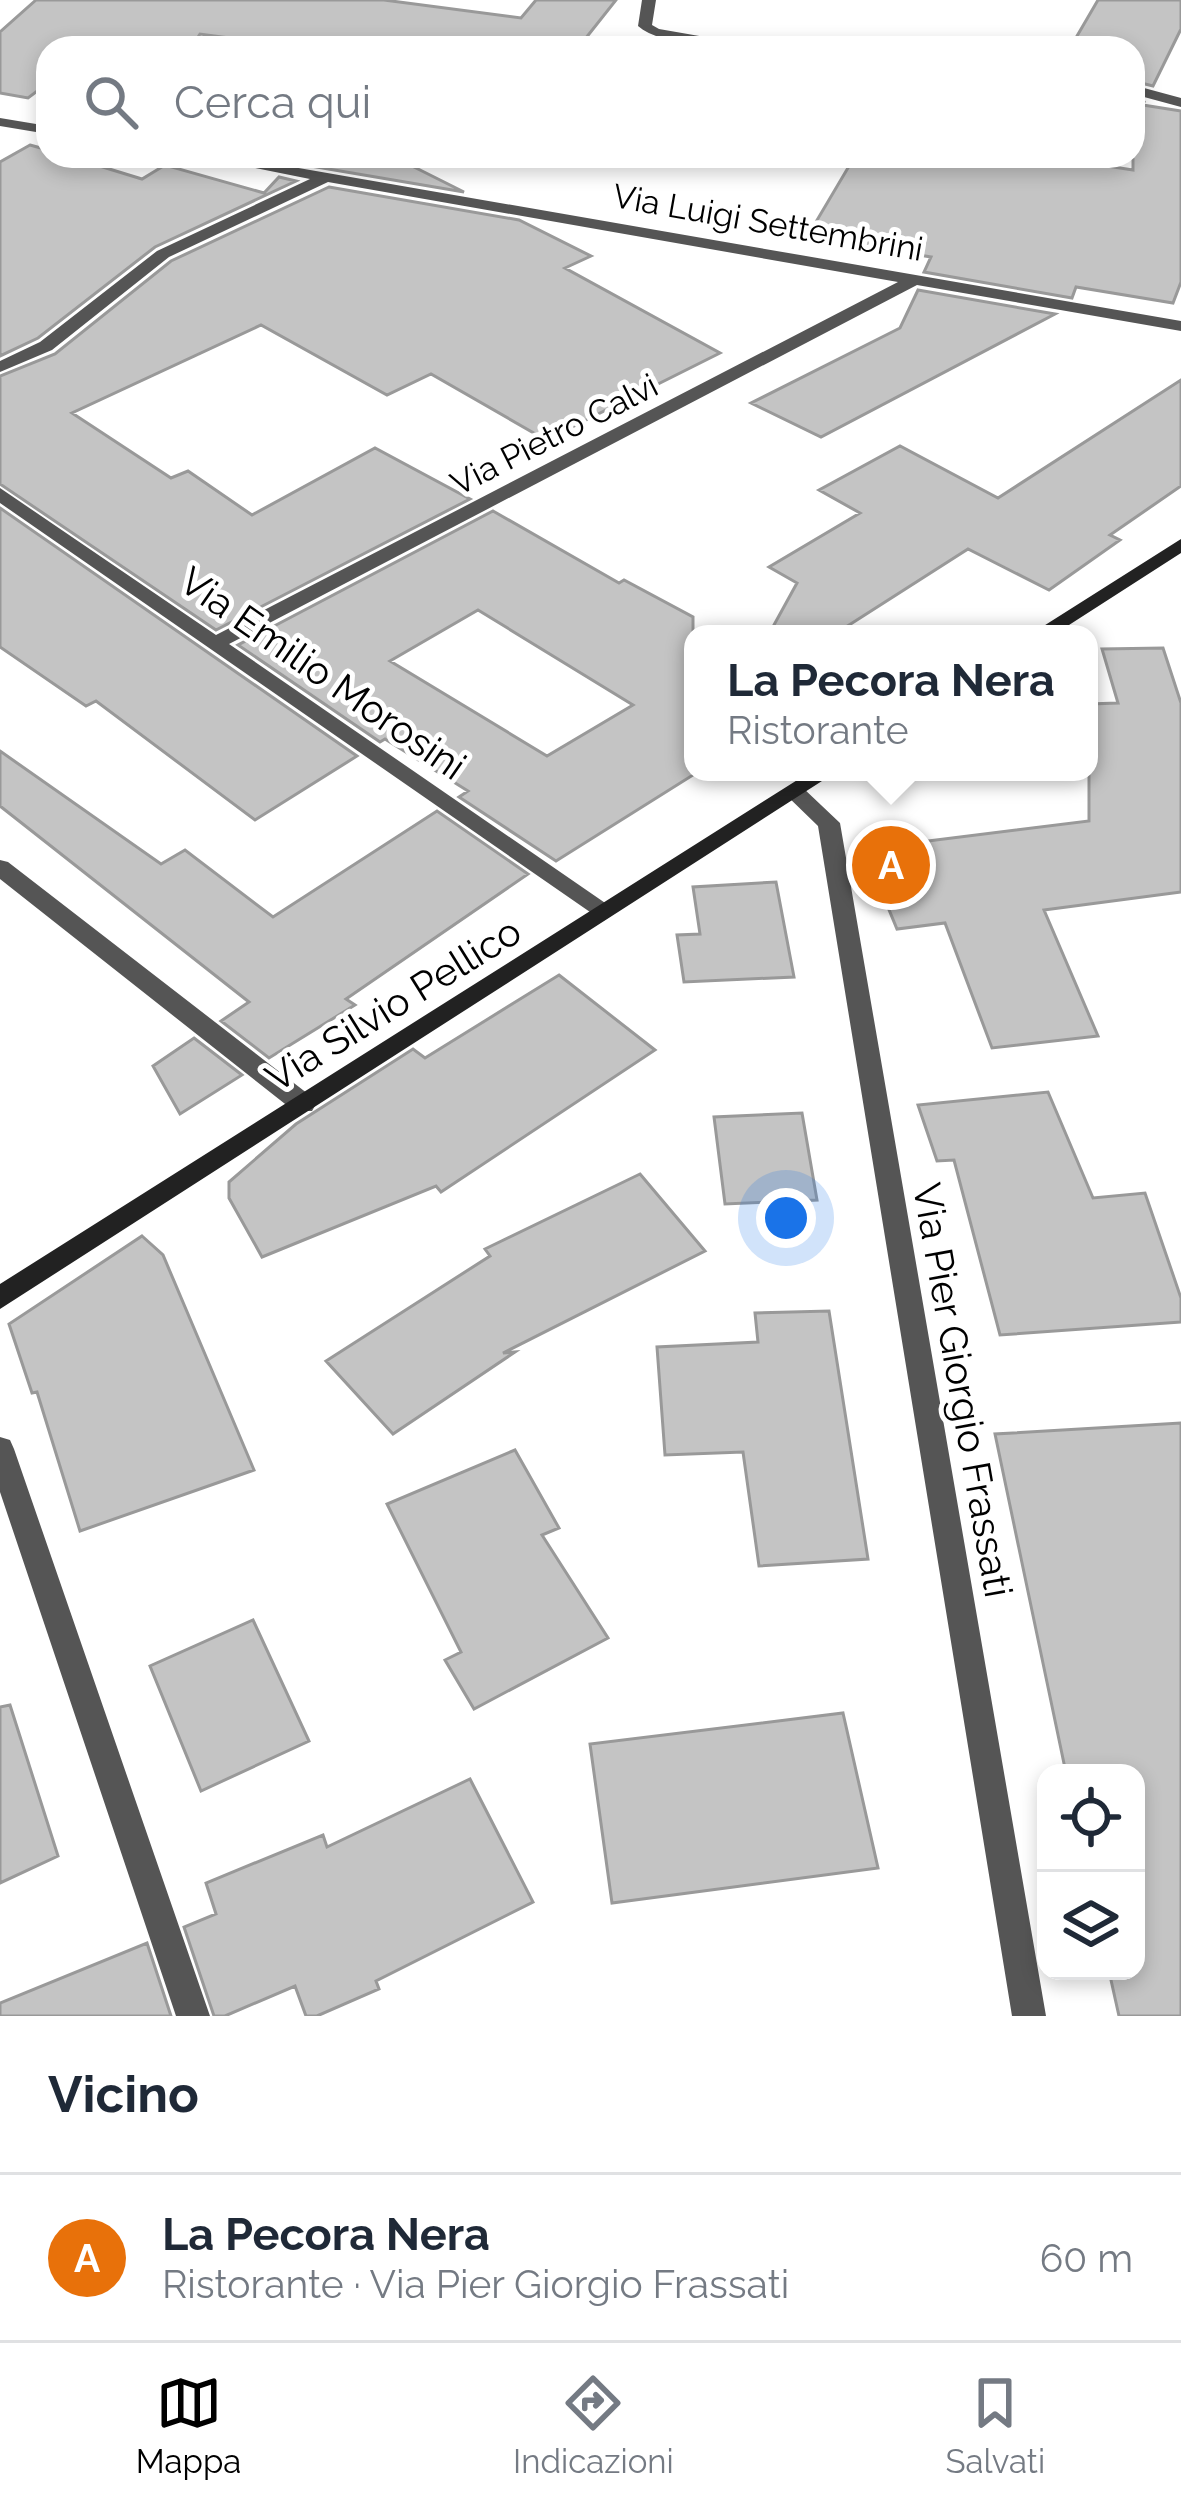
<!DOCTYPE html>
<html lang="it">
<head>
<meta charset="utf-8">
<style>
	:root { --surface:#fff; --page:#f6f6f7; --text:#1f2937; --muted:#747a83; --line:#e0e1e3; --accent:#000 }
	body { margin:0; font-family:Raleway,sans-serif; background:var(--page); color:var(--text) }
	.controls { position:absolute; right:36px; bottom:36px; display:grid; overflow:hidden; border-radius:24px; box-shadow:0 6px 18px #0003 }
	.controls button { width:108px; height:108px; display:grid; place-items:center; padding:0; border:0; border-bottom:3px solid var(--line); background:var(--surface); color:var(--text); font:60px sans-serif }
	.you { position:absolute; left:786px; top:1218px; width:42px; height:42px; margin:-30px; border:9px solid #fff; border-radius:50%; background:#1a73e8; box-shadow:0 0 0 18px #1a73e833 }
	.badge { display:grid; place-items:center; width:78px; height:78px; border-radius:50%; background:var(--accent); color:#fff; font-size:39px; font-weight:700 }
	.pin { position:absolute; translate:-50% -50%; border:6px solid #fff; box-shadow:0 3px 12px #0006 }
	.popup { position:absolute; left:684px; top:625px; width:414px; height:156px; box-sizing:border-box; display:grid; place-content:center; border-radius:24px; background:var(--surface); filter:drop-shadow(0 3px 9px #0005); font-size:39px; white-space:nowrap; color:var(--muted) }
	.popup b { font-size:45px; color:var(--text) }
	.popup::after { content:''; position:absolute; left:50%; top:100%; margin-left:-24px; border:24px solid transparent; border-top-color:var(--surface) }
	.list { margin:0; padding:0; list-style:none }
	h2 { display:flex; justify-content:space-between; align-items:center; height:156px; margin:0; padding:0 48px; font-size:51px }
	h2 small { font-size:39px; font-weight:400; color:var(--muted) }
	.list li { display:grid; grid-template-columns:78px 1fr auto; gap:36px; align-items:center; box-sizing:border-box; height:168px; padding:0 48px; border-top:3px solid var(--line) }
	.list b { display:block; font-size:45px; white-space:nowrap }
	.list p { margin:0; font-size:39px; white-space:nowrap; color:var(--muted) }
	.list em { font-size:39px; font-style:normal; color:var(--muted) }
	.icon { flex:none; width:66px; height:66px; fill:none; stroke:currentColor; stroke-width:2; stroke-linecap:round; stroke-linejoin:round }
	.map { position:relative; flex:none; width:1181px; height:2016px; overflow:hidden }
	.search { position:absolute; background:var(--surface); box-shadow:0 6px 18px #0003; left:36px; right:36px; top:36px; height:132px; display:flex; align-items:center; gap:30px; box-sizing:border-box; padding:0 42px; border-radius:36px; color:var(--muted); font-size:45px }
	.sheet { height:324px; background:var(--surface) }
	nav { display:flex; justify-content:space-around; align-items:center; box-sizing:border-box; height:168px; border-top:3px solid var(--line); background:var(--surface); font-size:33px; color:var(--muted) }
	nav a { display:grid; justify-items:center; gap:6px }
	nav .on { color:var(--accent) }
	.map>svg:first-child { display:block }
</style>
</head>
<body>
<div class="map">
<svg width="1181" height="2016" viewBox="0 0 1181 2016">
	<rect width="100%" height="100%" fill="#fff"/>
	<path fill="#c4c4c4" stroke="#999" stroke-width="3" fill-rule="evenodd" d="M 36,0 L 384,0 L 521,18 L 536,0 L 616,0 L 578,48 L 305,48 L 200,34 L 191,48 L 48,48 L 48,83 L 28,98 L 0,93 L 0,32 Z
		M 1098,0 L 1181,0 L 1181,29 L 1153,86 L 1133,81 L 1133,48 L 1070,48 Z
		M 1133,99 L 1144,102 L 1143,105 L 1181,111 L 1181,282 L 1173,303 L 1076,287 L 1072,298 L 924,272 L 931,257 L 807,237 L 855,156 L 1042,156 L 1133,170 Z
		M 30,145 L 48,150 L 48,156 L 67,156 L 142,179 L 165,165 L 264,193 L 279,177 L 296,181 L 155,247 L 38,338 L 0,356 L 0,162 Z
		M 300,156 L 392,156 L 464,192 L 293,163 Z
		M 329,187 L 519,220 L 591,256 L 565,268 L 720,353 L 546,440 L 431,374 L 387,395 L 261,325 L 72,413 L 171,478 L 188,471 L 252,515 L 375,448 L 470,499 L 216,630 L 0,484 L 0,376 L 55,354 L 171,261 Z
		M 918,290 L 1055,314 L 821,437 L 751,403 L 900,328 Z
		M 1181,380 L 1181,486 L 1110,535 L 1120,540 L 1049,590 L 968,549 L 835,634 L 769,634 L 797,583 L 769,567 L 860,513 L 819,490 L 900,446 L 998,498 Z
		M 0,508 L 357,756 L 255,820 L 96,701 L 86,706 L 0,647 Z
		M 493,511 L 619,583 L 624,580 L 693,617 L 693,775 L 556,861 L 459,797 L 468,791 L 385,739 L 380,742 L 238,645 ZM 478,610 L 633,705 L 547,756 L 390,661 Z
		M 1163,648 L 1181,703 L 1181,892 L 1044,910 L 1098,1036 L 992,1048 L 945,923 L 897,929 L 864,849 L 1089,821 L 1089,704 L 1118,703 L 1102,649 Z
		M 0,751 L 161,864 L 185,850 L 273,917 L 437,811 L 528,874 L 346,999 L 355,1005 L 269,1058 L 221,1021 L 249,1002 L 0,806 Z
		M 776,882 L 794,977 L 684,982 L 677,935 L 700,934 L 693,887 Z
		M 559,975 L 655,1050 L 441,1192 L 436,1186 L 262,1257 L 229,1198 L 229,1182 L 296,1124 L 413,1049 L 425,1058 Z
		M 194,1038 L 242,1075 L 180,1114 L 153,1066 Z
		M 1048,1092 L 1093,1198 L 1145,1193 L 1181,1298 L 1181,1322 L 1000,1335 L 954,1160 L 937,1161 L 918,1105 Z
		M 802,1113 L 817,1200 L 725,1204 L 714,1117 Z
		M 640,1174 L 705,1251 L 503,1353 L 515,1352 L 393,1434 L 326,1361 L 490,1256 L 485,1249 Z
		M 142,1236 L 163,1255 L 254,1470 L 80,1531 L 37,1392 L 32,1393 L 9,1324 Z
		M 829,1311 L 868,1559 L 759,1566 L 743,1452 L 665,1455 L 657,1347 L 758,1342 L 755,1313 Z
		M 1181,1423 L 1181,2016 L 1119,2016 L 1109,1971 L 1136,1971 L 1136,1773 L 1066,1773 L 995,1434 Z
		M 515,1450 L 559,1528 L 542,1535 L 608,1638 L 474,1709 L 445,1660 L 461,1652 L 387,1504 Z
		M 253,1620 L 309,1741 L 201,1791 L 150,1666 Z
		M 10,1705 L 58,1856 L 0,1883 L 0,1707 Z
		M 843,1713 L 878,1868 L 612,1903 L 590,1744 Z
		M 470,1779 L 533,1902 L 376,1981 L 379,1989 L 317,2016 L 306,2016 L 295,1986 L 225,2016 L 214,2016 L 184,1927 L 216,1914 L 206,1883 L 323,1835 L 327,1847 Z
		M 147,1943 L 171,2016 L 0,2016 L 0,2003 Z"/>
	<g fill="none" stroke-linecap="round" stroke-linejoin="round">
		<path fill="#555" fill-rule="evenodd" d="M 642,0 L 656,0 L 652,25 L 659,29 L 769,48 C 735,48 663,48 638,26 Z
			M 1133,85 L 1181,98 L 1181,107 L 1133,94 Z
			M 0,118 L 48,126 L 48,134 L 0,126 Z
			M 195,156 L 229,156 L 1181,321 L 1181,331 L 917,285 L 229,644 L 611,907 L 615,913 L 603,921 L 0,503 L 0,488 L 216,635 L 898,282 L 328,182 L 169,257 L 52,350 L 0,372 L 0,361 L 40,342 L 157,251 L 310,179 Z
			M 794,785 L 802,787 L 840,823 L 1046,2016 L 1012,2016 L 818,826 L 783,792 Z
			M 0,860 L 8,862 L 312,1097 L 316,1104 L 312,1111 L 294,1111 L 0,879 Z
			M 0,1437 L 10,1440 L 14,1449 L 210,2016 L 176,2016 L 0,1492 Z"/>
		<path fill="#222" fill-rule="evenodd" d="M 1181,539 L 1181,553 L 1055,634 L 1031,634 Z
			M 810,772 L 836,772 L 0,1309 L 0,1284 Z"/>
	</g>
	<g text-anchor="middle" stroke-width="10" stroke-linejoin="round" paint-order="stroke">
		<g font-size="33" fill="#000" stroke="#fff">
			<text transform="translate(768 222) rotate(10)" y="12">Via Luigi Settembrini</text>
			<text transform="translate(554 434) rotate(-27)" y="12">Via Pietro Calvi</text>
		</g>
		<g font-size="39" fill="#000" stroke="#fff">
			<text transform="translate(323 673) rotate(35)" y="14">Via Emilio Morosini</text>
			<text transform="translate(393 1004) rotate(-32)" y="14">Via Silvio Pellico</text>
			<text transform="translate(963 1390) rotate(80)" y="14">Via Pier Giorgio Frassati</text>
		</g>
	</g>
</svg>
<div class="controls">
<button><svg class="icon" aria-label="locate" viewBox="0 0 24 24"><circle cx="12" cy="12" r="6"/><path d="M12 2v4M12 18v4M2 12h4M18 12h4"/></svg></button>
<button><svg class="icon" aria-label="layers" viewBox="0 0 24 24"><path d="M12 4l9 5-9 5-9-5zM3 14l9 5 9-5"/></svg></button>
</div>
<div class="you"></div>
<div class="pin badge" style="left:891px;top:865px;background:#e8710a">A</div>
<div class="popup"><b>La Pecora Nera</b>Ristorante</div>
<div class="search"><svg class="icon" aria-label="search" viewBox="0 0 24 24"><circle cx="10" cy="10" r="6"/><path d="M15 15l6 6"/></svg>Cerca qui</div>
</div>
<section class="sheet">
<h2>Vicino<small></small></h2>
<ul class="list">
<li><span class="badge" style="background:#e8710a">A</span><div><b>La Pecora Nera</b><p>Ristorante · Via Pier Giorgio Frassati</p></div><em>60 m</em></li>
</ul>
</section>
<nav>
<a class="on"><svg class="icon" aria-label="map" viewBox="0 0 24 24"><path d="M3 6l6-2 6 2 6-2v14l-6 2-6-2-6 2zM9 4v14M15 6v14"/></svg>Mappa</a>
<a><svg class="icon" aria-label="directions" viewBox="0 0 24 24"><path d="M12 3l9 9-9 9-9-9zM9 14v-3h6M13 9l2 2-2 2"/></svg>Indicazioni</a>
<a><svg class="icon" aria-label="saved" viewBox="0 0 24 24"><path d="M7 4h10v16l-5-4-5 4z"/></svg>Salvati</a>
</nav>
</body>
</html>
